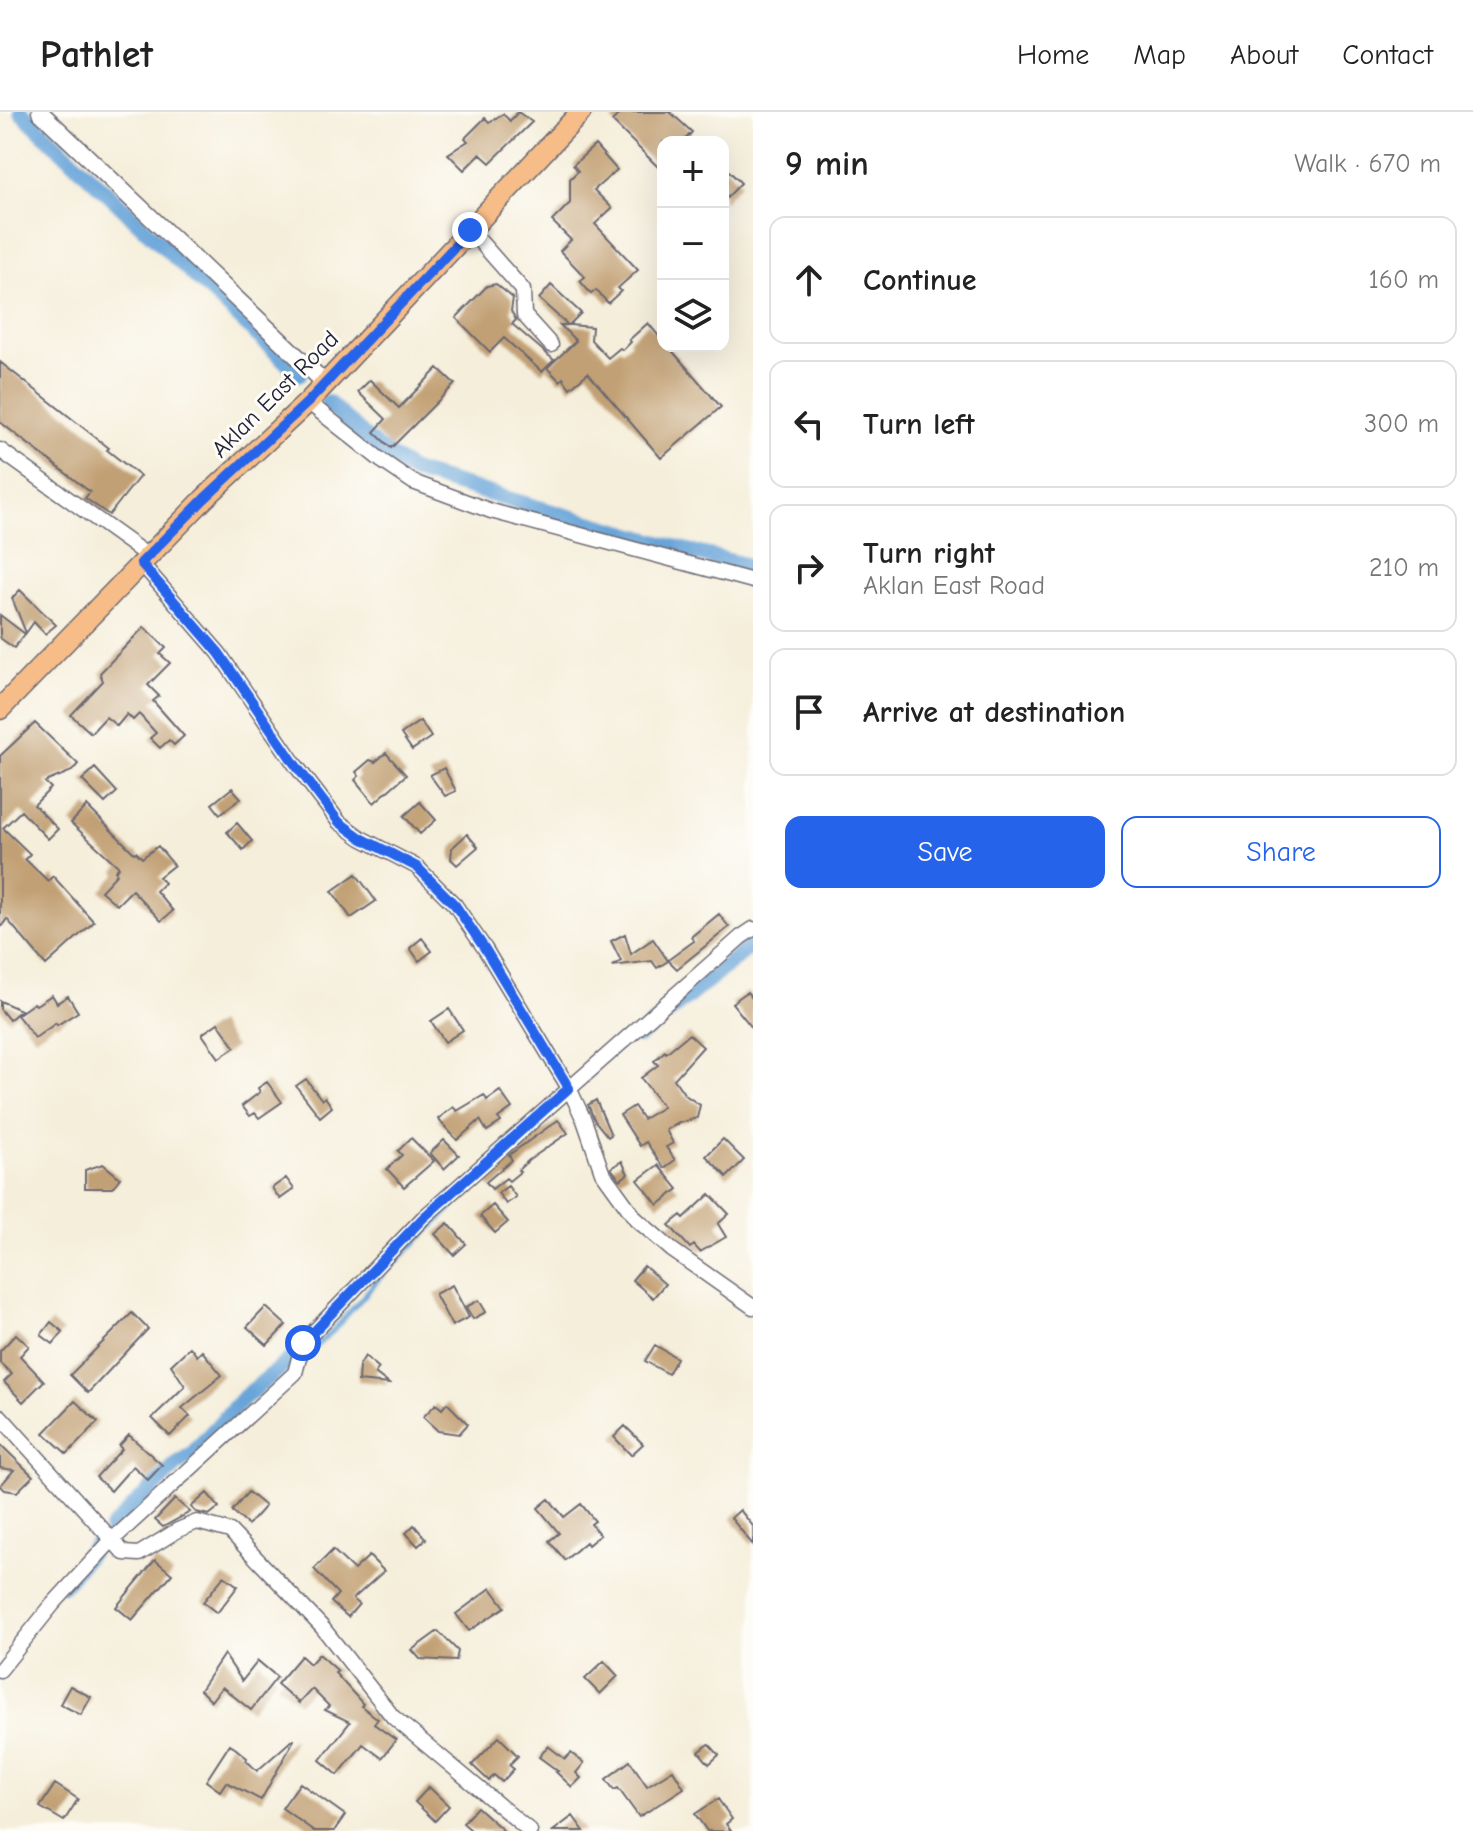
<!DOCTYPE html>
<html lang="en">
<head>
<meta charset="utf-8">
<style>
	:root { --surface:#fff; --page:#f6f6f6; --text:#222; --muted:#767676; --line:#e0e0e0; --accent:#2563eb }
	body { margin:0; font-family:"Comic Neue",sans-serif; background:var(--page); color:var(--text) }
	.controls { position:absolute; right:24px; top:24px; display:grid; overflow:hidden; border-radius:16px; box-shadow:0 8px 32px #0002 }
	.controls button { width:72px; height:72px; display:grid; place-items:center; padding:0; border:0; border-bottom:2px solid var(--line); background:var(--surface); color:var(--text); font:40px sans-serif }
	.stop { position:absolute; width:24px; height:24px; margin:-18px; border:6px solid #2563eb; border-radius:50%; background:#fff }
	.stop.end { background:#2563eb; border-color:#fff; box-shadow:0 2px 8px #0008 }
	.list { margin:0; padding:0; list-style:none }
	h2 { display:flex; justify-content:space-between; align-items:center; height:104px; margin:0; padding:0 32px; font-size:34px }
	h2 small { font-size:26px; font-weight:400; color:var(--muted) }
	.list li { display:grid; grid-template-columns:52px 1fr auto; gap:24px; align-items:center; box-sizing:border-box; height:128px; margin:0 16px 16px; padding:0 16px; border:2px solid var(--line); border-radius:16px }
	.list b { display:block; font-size:30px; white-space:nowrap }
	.list p { margin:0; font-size:26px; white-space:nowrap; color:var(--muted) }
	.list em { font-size:26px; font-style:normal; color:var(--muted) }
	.actions { display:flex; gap:16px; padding:24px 32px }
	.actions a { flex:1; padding:18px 0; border:2px solid var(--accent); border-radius:16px; text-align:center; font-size:28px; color:var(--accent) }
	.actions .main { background:var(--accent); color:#fff }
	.icon { flex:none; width:44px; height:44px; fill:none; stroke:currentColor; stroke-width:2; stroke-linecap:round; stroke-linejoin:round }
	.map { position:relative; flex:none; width:753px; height:1719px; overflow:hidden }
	header { display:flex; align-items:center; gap:48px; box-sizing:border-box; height:112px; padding:0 40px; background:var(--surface); border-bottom:2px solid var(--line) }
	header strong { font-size:38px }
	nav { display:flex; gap:44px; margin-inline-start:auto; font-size:28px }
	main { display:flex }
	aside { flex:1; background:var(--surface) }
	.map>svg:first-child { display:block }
</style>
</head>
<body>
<header>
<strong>Pathlet</strong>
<nav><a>Home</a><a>Map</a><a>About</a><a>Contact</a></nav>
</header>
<main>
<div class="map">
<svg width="753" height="1719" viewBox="0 0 753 1719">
	<rect width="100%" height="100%" fill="#fdfcf7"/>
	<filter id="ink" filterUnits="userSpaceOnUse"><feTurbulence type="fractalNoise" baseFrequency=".0125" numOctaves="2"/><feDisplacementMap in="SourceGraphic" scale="16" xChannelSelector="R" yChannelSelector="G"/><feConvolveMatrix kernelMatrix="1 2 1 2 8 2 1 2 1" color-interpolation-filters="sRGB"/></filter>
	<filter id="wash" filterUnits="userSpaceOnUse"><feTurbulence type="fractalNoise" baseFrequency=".006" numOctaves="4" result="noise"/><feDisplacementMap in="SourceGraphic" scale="32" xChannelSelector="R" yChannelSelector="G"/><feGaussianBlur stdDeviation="1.8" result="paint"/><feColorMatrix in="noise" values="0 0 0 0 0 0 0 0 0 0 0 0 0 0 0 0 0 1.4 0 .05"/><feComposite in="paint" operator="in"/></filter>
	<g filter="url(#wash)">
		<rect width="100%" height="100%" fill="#f5eeda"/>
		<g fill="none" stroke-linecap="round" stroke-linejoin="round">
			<path stroke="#68a4d9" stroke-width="5" d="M 305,1244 L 332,1220 L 383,1162 L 539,1013"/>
			<path stroke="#68a4d9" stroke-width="16" d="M 21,0 L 299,262
				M 328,291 L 376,335 L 412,359 L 676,436 L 753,455
				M 639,924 L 753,832
				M 111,1417 L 177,1352 L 193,1341 L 241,1288 L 290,1248
				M 63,1473 L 95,1434"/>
		</g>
		<g id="blocks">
			<path fill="#c2a075" d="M 518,0 L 532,10 L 490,51 L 480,42 L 464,58 L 448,42 L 468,29 L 465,26 L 485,6 L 489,10 L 503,2 L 510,9 Z
				M 621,0 L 670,0 L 692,20 L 683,30 L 663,30 L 663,60 L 612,9 Z
				M 595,33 L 617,58 L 594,78 L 612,96 L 595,112 L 638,158 L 618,176 L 621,179 L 608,191 L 596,178 L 591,182 L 580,169 L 585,165 L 560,139 L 571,128 L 552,109 L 570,91 L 570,67 L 578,59 L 573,53 Z
				M 723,53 L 741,71 L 723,90 Z
				M 496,172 L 513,186 L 511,199 L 516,208 L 512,212 L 554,248 L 542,260 L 504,226 L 490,240 L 456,206 L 487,174 Z
				M 551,173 L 581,201 L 569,213 L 592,215 L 591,228 L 608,246 L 620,236 L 623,238 L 631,230 L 629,228 L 648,211 L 663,229 L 663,234 L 668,234 L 721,295 L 661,346 L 588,261 L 570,276 L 563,266 L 560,269 L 547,256 L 576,229 L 560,213 L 568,213 L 539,187 Z
				M 0,250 L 109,336 L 107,338 L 140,364 L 109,403 L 85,386 L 90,380 L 0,310 Z
				M 438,256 L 455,272 L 391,336 L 374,320 L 386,307 L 358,280 L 370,268 L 399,296 Z
				M 20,478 L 56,513 L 45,522 L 34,510 L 26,521 L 12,486 Z
				M 0,503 L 25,522 L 14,536 L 0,526 Z
				M 144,515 L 166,536 L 160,542 L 170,551 L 148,573 L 159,584 L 153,589 L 184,624 L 174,633 L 169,628 L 160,636 L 150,626 L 156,621 L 139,602 L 133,608 L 127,602 L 117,614 L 106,605 L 91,621 L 71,603 L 103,569 L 100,561 Z
				M 420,609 L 431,625 L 412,638 L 401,622 Z
				M 35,611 L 78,652 L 72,659 L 45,670 L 51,676 L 34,693 L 58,717 L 48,727 L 21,699 L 3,716 L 30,742 L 25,747 L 48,769 L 53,764 L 94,810 L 46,853 L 7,807 L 0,816 L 0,644 Z
				M 386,641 L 406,663 L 374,691 L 355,668 L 359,664 L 356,660 L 370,648 L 375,650 Z
				M 95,656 L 117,680 L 105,691 L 82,668 Z
				M 444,656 L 456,679 L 445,684 L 430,663 Z
				M 232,676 L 241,686 L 220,702 L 212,692 Z
				M 420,690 L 436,708 L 420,722 L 404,704 Z
				M 87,694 L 134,741 L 136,740 L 142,746 L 158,734 L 174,753 L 159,765 L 164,771 L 156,779 L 173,799 L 161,809 L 132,778 L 117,793 L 101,779 L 117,762 L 115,759 L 119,755 L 71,711 Z
				M 237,711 L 252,729 L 243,738 L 227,720 Z
				M 467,722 L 478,735 L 457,753 L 451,747 L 452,736 Z
				M 356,762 L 376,789 L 351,806 L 332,779 Z
				M 719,802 L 729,815 L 677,857 L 668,848 L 694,829 L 691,825 Z
				M 625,822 L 631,842 L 653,827 L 668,849 L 657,856 L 652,849 L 612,854 L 621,849 L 611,829 Z
				M 422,826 L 432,839 L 419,849 L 410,836 Z
				M 747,880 L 753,887 L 753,917 L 732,891 Z
				M 52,883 L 57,891 L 68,884 L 78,900 L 57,913 L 56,911 L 35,926 L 17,903 L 34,891 L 36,893 Z
				M 0,889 L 21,898 L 9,908 L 0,897 Z
				M 449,897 L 463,918 L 445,930 L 431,909 Z
				M 218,911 L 235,935 L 219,946 L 202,922 Z
				M 689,922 L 703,935 L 674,967 L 685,983 L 700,993 L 697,1006 L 679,1011 L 666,1018 L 673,1031 L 666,1035 L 675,1048 L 664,1056 L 646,1030 L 640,1034 L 620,1003 L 634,994 L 643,1007 L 663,995 L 641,966 L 658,953 L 654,949 L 665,939 L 666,941 Z
				M 306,967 L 322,988 L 325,985 L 332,995 L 320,1005 L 296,974 Z
				M 267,970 L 282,990 L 259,1006 L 255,1001 L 250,1004 L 242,994 L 260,980 L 258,976 Z
				M 500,979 L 512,996 L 498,1006 L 501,1010 L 487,1019 L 480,1008 L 457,1028 L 438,1007 L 453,995 L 457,999 L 484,983 L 487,988 Z
				M 596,988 L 611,1023 L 608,1025 L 595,1009 L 588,993 Z
				M 558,1008 L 568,1021 L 529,1048 L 518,1058 L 520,1060 L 509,1069 L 506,1066 L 492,1077 L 486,1070 L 512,1048 L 509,1043 Z
				M 411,1026 L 434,1049 L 404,1075 L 387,1057 L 402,1043 L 398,1039 Z
				M 723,1027 L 744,1048 L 727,1065 L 706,1044 Z
				M 444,1028 L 459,1043 L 444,1057 L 430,1041 Z
				M 622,1049 L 628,1062 L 620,1068 L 611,1056 Z
				M 103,1052 L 120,1066 L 112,1076 L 85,1076 L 85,1058 Z
				M 658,1053 L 678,1077 L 658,1093 L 638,1068 Z
				M 286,1066 L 294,1077 L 280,1087 L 272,1076 Z
				M 508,1074 L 516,1085 L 506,1092 L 498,1081 Z
				M 710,1082 L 729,1102 L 718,1112 L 726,1125 L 700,1140 L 694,1133 L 690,1136 L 669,1113 L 681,1103 L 684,1106 Z
				M 493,1093 L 508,1110 L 495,1121 L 480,1104 Z
				M 448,1111 L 466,1132 L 454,1143 L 435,1122 Z
				M 644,1154 L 665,1172 L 653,1186 L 632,1168 Z
				M 452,1173 L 469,1205 L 452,1214 L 435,1182 Z
				M 479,1188 L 486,1200 L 473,1207 L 466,1195 Z
				M 266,1195 L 286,1213 L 267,1233 L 247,1215 Z
				M 132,1201 L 148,1217 L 88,1281 L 70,1263 Z
				M 51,1210 L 63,1220 L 53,1232 L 41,1223 Z
				M 16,1222 L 29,1234 L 20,1244 L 44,1269 L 23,1290 L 4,1270 L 12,1262 L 0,1251 L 0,1239 Z
				M 655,1233 L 677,1246 L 668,1262 L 645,1249 Z
				M 190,1235 L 197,1244 L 202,1239 L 222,1263 L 182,1296 L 190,1304 L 170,1324 L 152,1306 L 185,1274 L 171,1253 Z
				M 365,1244 L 379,1256 L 375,1261 L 389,1272 L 358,1269 L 359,1254 Z
				M 75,1289 L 98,1310 L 67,1342 L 44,1321 Z
				M 447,1291 L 468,1312 L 459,1322 L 438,1319 L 423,1305 L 436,1292 L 442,1297 Z
				M 625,1314 L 643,1332 L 631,1343 L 614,1325 Z
				M 129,1323 L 162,1353 L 148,1368 L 133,1354 L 111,1379 L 96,1365 L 122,1337 L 119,1334 Z
				M 0,1332 L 33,1364 L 17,1380 L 5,1378 L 0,1374 L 14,1358 L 0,1356 Z
				M 248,1380 L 265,1394 L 248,1413 L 232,1399 Z
				M 207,1381 L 219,1395 L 209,1403 L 196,1400 L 191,1395 Z
				M 175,1387 L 190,1400 L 163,1415 L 155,1408 Z
				M 549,1387 L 564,1405 L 581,1392 L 595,1409 L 591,1412 L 600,1423 L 588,1433 L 586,1430 L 565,1448 L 549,1429 L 559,1421 L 538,1396 Z
				M 740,1398 L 753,1414 L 753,1433 L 731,1406 Z
				M 414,1413 L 426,1427 L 418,1434 L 406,1421 Z
				M 333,1438 L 354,1458 L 369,1444 L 384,1459 L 353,1487 L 359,1492 L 348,1505 L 331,1490 L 338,1482 L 314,1457 Z
				M 155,1448 L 172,1462 L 132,1508 L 116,1495 Z
				M 224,1464 L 238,1474 L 217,1501 L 203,1490 Z
				M 491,1476 L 505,1495 L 469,1519 L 456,1502 Z
				M 438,1519 L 458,1539 L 456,1549 L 420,1547 L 412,1538 Z
				M 224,1542 L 242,1569 L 258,1549 L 277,1565 L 251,1598 L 222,1575 L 211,1589 L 200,1578 Z
				M 319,1542 L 338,1559 L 335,1561 L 363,1592 L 361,1594 L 378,1607 L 374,1612 L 396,1628 L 382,1646 L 363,1632 L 338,1663 L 320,1648 L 350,1610 L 325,1598 L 329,1594 L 312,1577 L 299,1591 L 277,1572 L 301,1544 L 310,1552 Z
				M 604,1549 L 618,1564 L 600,1582 L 585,1567 Z
				M 70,1574 L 91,1585 L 81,1603 L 60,1592 Z
				M 499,1625 L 518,1644 L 509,1653 L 514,1657 L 502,1670 L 494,1663 L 489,1669 L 472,1653 Z
				M 293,1627 L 294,1628 L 261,1688 L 226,1670 L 220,1679 L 206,1669 L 230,1632 L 247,1646 L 246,1648 L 257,1659 Z
				M 709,1632 L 719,1643 L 709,1652 L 699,1640 Z
				M 548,1634 L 565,1647 L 571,1641 L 584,1651 L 576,1661 L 581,1666 L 572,1675 L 556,1660 L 558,1659 L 539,1645 Z
				M 630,1649 L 647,1674 L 673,1658 L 684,1676 L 639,1705 L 618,1676 L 614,1678 L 606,1667 Z
				M 300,1671 L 345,1703 L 334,1719 L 314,1719 L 282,1696 Z
				M 55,1672 L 78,1687 L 64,1709 L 40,1695 Z
				M 429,1675 L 449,1694 L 435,1709 L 415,1690 Z
				M 718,1687 L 732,1707 L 726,1712 L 731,1719 L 707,1719 L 695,1702 Z
				M 477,1695 L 504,1719 L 472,1719 L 463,1711 Z
				M 573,1704 L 584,1719 L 553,1719 Z"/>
		</g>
	</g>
	<g filter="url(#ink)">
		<use href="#blocks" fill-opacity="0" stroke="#6c6973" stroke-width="2"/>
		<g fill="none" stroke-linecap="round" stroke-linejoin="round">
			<defs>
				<path id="minor" d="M 470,118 L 523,178 L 524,203 L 551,233
					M 308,290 L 382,349 L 413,370 L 491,399 L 753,469
					M 0,338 L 148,444
					M 141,451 L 219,541 L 294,651 L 339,710 L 361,726 L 417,755 L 455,793 L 485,837 L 569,976 L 584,1008 L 602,1060 L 636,1107 L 672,1138 L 753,1195
					M 0,1304 L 124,1441 L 139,1442 L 178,1418 L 197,1410 L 230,1419 L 322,1515 L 393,1605 L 530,1719
					M 0,1558 L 53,1492 L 111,1429 L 295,1261 L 303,1231 L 423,1106 L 741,825 L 753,817"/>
				<path id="tertiary" d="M 40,0 L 325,271"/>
				<path id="primary" d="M 0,597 L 204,387 L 308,290 L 581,0"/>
			</defs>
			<use href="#minor" stroke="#6c6973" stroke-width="17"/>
			<use href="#tertiary" stroke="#6c6973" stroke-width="19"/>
			<use href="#primary" stroke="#6c6973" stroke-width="23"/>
			<use href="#minor" stroke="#fff" stroke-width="14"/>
			<use href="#tertiary" stroke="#fff" stroke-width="16"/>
			<use href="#primary" stroke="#f7bd88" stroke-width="20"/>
		</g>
	</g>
	<g fill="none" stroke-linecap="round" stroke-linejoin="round" filter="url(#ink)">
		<path stroke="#2563eb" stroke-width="10" d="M 303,1231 L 423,1106 L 569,976 L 485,837 L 455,793 L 417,755 L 361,726 L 339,710 L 294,651 L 219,541 L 141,451 L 204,387 L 308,290 L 470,118"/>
	</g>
	<g text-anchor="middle" stroke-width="6" stroke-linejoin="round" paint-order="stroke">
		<g font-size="24" fill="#22223b" stroke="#fdfcf7">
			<text transform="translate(275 282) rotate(-45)" y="8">Aklan East Road</text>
		</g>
	</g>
</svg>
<div class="controls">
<button>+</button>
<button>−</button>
<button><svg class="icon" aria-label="layers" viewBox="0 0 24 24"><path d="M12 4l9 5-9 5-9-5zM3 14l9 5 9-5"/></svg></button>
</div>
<div class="stop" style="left:303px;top:1231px"></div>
<div class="stop end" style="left:470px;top:118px"></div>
</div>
<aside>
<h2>9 min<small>Walk · 670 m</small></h2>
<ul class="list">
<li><svg class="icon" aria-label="ahead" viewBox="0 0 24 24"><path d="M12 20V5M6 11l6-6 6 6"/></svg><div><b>Continue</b></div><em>160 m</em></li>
<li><svg class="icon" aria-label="left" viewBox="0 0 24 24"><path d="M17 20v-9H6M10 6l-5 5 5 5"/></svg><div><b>Turn left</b></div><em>300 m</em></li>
<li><svg class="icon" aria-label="right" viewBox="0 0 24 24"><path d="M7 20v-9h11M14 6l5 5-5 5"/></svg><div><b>Turn right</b><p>Aklan East Road</p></div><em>210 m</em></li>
<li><svg class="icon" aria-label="arrive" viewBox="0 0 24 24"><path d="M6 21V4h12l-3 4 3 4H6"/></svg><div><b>Arrive at destination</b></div></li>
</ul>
<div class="actions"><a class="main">Save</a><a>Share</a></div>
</aside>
</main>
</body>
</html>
